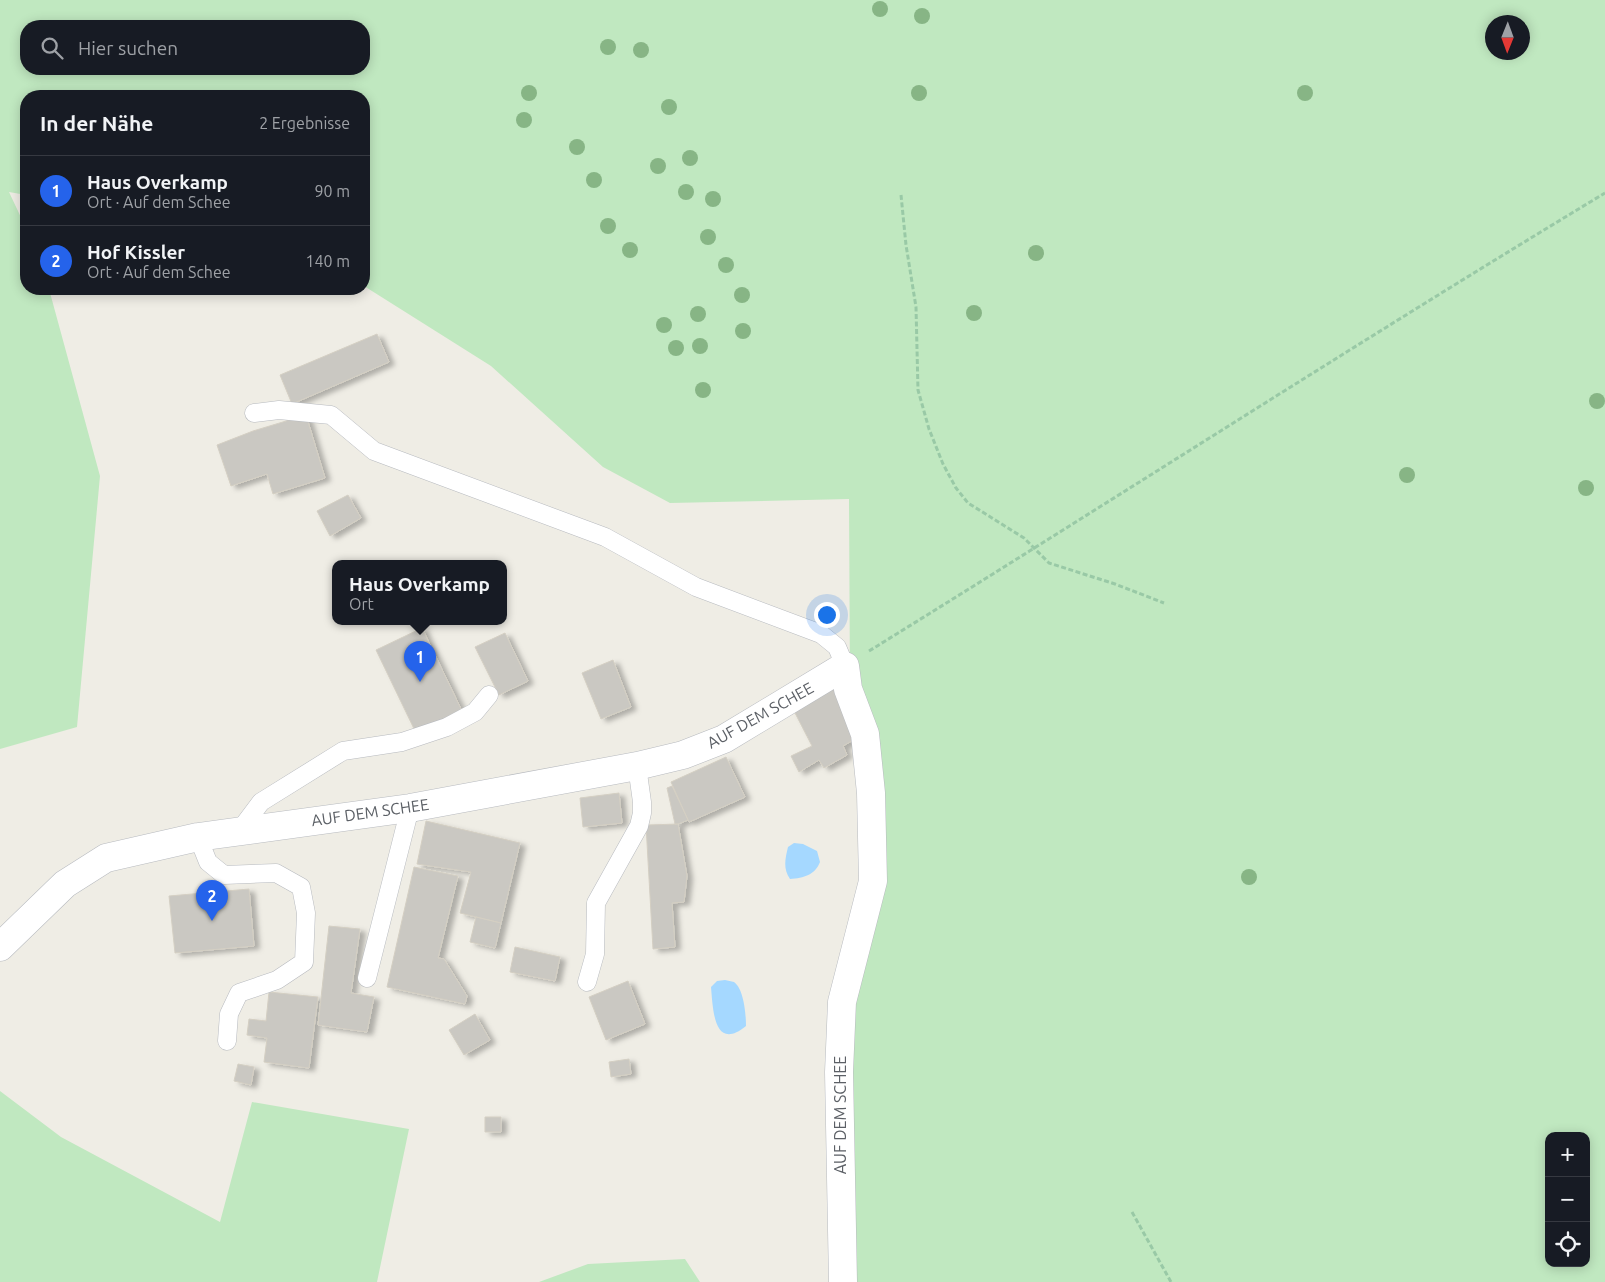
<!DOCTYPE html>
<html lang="de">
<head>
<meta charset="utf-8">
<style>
	:root { --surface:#171b24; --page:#20242c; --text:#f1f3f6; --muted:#9ea1a6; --line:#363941; --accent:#2563eb }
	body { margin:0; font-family:Ubuntu,sans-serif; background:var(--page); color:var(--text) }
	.controls { position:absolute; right:15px; bottom:15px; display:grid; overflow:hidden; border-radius:10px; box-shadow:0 2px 12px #0003 }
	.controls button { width:45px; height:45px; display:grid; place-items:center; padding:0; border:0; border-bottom:1px solid var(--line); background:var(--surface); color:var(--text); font:25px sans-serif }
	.compass { position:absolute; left:1485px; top:15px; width:45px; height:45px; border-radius:50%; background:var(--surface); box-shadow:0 2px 12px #0003; rotate:181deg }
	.you { position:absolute; left:826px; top:614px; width:18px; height:18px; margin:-12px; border:4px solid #fff; border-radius:50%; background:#1a73e8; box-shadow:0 0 0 8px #1a73e833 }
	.badge { display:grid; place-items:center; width:32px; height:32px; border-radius:50%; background:var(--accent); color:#fff; font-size:16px; font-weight:700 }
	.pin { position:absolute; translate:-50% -41px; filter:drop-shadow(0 1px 2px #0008) }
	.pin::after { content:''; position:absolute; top:26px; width:18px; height:15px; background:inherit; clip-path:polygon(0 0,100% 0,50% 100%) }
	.popup { position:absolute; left:332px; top:560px; width:175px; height:65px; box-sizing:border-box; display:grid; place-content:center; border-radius:10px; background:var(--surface); filter:drop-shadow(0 1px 4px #0005); font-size:16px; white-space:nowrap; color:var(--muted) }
	.popup b { font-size:19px; color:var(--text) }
	.popup::after { content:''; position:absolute; left:50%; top:100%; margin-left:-10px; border:10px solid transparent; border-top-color:var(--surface) }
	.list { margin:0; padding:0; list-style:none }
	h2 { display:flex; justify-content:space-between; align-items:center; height:65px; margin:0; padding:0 20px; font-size:21px }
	h2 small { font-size:16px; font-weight:400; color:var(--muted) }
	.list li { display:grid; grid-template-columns:32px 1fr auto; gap:15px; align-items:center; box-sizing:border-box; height:70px; padding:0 20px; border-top:1px solid var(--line) }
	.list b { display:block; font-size:19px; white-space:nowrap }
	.list p { margin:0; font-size:16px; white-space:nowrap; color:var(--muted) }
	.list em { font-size:16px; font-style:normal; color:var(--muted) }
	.icon { flex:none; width:28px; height:28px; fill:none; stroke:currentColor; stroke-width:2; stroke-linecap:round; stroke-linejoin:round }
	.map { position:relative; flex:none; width:1605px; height:1282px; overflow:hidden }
	.search { position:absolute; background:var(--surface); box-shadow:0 2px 12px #0003; left:20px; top:20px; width:350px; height:55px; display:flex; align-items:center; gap:12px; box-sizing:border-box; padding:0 18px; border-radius:20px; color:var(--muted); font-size:19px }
	.panel { position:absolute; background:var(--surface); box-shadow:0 2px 12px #0003; left:20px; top:90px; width:350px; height:205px; border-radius:20px }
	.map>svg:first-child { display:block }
</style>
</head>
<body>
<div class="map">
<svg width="1605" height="1282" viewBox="0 0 1605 1282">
	<defs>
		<filter id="shadow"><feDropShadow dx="5.5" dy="3" stdDeviation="2.5" flood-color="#0004"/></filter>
	</defs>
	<rect width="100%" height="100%" fill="#efede5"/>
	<path fill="#c0e8c0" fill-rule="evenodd" d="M 0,0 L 1605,0 L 1605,1282 L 850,1282 L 850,1020 L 881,880 L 850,688 L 849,499 L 670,503 L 603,467 L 491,366 L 364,286 L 364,96 L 26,96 L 26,195 L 9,192 L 26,228 L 26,289 L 49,289 L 100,476 L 77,727 L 0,749 ZM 1492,22 L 1522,22 L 1522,52 L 1492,52 ZM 26,26 L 364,26 L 364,69 L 26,69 ZM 1549,1136 L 1586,1136 L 1586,1263 L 1549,1263 Z
		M 0,1091 L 61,1137 L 220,1222 L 252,1102 L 409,1129 L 377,1282 L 0,1282 Z
		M 685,1259 L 700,1282 L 539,1282 L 588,1264 Z"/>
	<path fill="#a5d8ff" d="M 794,843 L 803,844 L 817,851 L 820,862 C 815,875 804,878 790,879 C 783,869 785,859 788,847 Z
		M 725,980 C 728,981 731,981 734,982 C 744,989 746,1015 746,1026 C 714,1052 713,1010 711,987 L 717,981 Z"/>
	<path fill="#cac8c2" stroke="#d4cfc3" filter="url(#shadow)" d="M 377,334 L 389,362 L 292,404 L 280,375 Z
		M 306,415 L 325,478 L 273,494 L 267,474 L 231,486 L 217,445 L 253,431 Z
		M 348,495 L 361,518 L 330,536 L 317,511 Z
		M 422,628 L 463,713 L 417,735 L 376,650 Z
		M 505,633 L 528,681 L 499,695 L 475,647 Z
		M 613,660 L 631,707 L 601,719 L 582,673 Z
		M 834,689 L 855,739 L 843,746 L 847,755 L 824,768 L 819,760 L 799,772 L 791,756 L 812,746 L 794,711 Z
		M 726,757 L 745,797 L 689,822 L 671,782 Z
		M 672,786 L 688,820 L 678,824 L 675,824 L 667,788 Z
		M 619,793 L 622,823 L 583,827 L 580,798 Z
		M 426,821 L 520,843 L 501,923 L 460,913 L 471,872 L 417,864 Z
		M 678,824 L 687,876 L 684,902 L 672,903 L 675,947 L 653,949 L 646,825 Z
		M 414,867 L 458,876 L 438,958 L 444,959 L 467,996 L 465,1004 L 387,987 Z
		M 249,889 L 254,946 L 175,953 L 169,896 Z
		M 476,917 L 501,923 L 495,948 L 470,942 Z
		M 329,926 L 360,929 L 351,993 L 374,997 L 367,1032 L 318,1025 Z
		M 515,947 L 560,957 L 555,981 L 510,972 Z
		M 628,981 L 645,1024 L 606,1040 L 589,997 Z
		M 269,992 L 318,997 L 309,1068 L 264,1062 L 267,1038 L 247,1035 L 249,1019 L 266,1021 Z
		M 475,1014 L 490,1040 L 464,1055 L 449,1030 Z
		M 629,1059 L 631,1074 L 611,1077 L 609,1062 Z
		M 238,1064 L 254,1067 L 251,1085 L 234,1081 Z
		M 485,1117 L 501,1117 L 501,1132 L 485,1132 Z"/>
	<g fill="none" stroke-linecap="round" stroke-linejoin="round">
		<defs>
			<path id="lane" d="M 254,413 L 279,410 L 331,415 L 374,451 L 605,537 L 696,587 L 821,634 L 837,647 L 845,666
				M 240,830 L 261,802 L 343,751 L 402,742 L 447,727 L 475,712 L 489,695
				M 198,837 L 208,862 L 224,875 L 276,873 L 301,887 L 306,913 L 304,962 L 277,980 L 239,993 L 229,1014 L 227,1041
				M 367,978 L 410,808
				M 587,982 L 595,954 L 596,903 L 639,826 L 642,813 L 642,802 L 637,766"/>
			<path id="street" d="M 0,947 L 65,884 L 106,858 L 198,837 L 410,808 L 637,766 L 683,755 L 724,739 L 845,666 L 848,689 L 865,734 L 871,793 L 873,881 L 842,1002 L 839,1072 L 843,1282"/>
		</defs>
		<use href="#lane" stroke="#b7babf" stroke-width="19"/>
		<use href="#street" stroke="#b7babf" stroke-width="29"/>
		<path stroke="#99c9a6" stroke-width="3" stroke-dasharray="5 2.5" stroke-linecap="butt" d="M 901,195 L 906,245 L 916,307 L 918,390 L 929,429 L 943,464 L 956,488 L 968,503 L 1024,538 L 1049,563 L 1115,584 L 1164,603
			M 869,651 C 1115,499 1358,342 1605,193
			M 1132,1212 L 1171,1282"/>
		<use href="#lane" stroke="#fff" stroke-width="18"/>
		<use href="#street" stroke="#fff" stroke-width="28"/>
	</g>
	<g fill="#87b585">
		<circle cx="880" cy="9" r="8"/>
		<circle cx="922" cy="16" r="8"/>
		<circle cx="608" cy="47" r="8"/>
		<circle cx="641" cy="50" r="8"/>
		<circle cx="529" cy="93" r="8"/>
		<circle cx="919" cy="93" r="8"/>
		<circle cx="1305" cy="93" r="8"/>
		<circle cx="669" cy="107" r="8"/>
		<circle cx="524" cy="120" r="8"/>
		<circle cx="577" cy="147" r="8"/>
		<circle cx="690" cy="158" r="8"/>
		<circle cx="658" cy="166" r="8"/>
		<circle cx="594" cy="180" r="8"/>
		<circle cx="686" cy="192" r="8"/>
		<circle cx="713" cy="199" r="8"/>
		<circle cx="608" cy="226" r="8"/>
		<circle cx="708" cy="237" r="8"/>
		<circle cx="630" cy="250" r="8"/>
		<circle cx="1036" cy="253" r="8"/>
		<circle cx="726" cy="265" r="8"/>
		<circle cx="742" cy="295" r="8"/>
		<circle cx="974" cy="313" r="8"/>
		<circle cx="698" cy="314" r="8"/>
		<circle cx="664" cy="325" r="8"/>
		<circle cx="743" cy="331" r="8"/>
		<circle cx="700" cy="346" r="8"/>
		<circle cx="676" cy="348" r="8"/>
		<circle cx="703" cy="390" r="8"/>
		<circle cx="1597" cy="401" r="8"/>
		<circle cx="1407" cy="475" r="8"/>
		<circle cx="1586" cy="488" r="8"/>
		<circle cx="1249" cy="877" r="8"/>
	</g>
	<g text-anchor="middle" stroke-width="4" stroke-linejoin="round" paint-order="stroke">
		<g font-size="16" fill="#5c6066" stroke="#fff">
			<text transform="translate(760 715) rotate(-29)" y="6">AUF DEM SCHEE</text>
			<text transform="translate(370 812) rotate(-8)" y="6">AUF DEM SCHEE</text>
			<text transform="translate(840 1115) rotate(-90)" y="6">AUF DEM SCHEE</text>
		</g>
	</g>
</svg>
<div class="controls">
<button>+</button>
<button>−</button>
<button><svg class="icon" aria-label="locate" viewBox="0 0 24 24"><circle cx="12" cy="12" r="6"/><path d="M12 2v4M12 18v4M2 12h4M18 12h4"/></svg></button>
</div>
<svg class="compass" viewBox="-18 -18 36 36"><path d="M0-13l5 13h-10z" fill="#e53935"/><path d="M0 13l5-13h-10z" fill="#9ea1a6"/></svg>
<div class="you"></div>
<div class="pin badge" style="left:420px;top:682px">1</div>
<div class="popup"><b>Haus Overkamp</b>Ort</div>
<div class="pin badge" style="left:212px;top:921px">2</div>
<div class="search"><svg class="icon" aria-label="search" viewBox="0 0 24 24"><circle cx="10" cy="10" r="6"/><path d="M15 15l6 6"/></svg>Hier suchen</div>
<section class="panel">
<h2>In der Nähe<small>2 Ergebnisse</small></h2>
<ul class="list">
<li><span class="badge">1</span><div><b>Haus Overkamp</b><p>Ort · Auf dem Schee</p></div><em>90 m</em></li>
<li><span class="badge">2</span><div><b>Hof Kissler</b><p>Ort · Auf dem Schee</p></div><em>140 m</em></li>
</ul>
</section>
</div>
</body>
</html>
